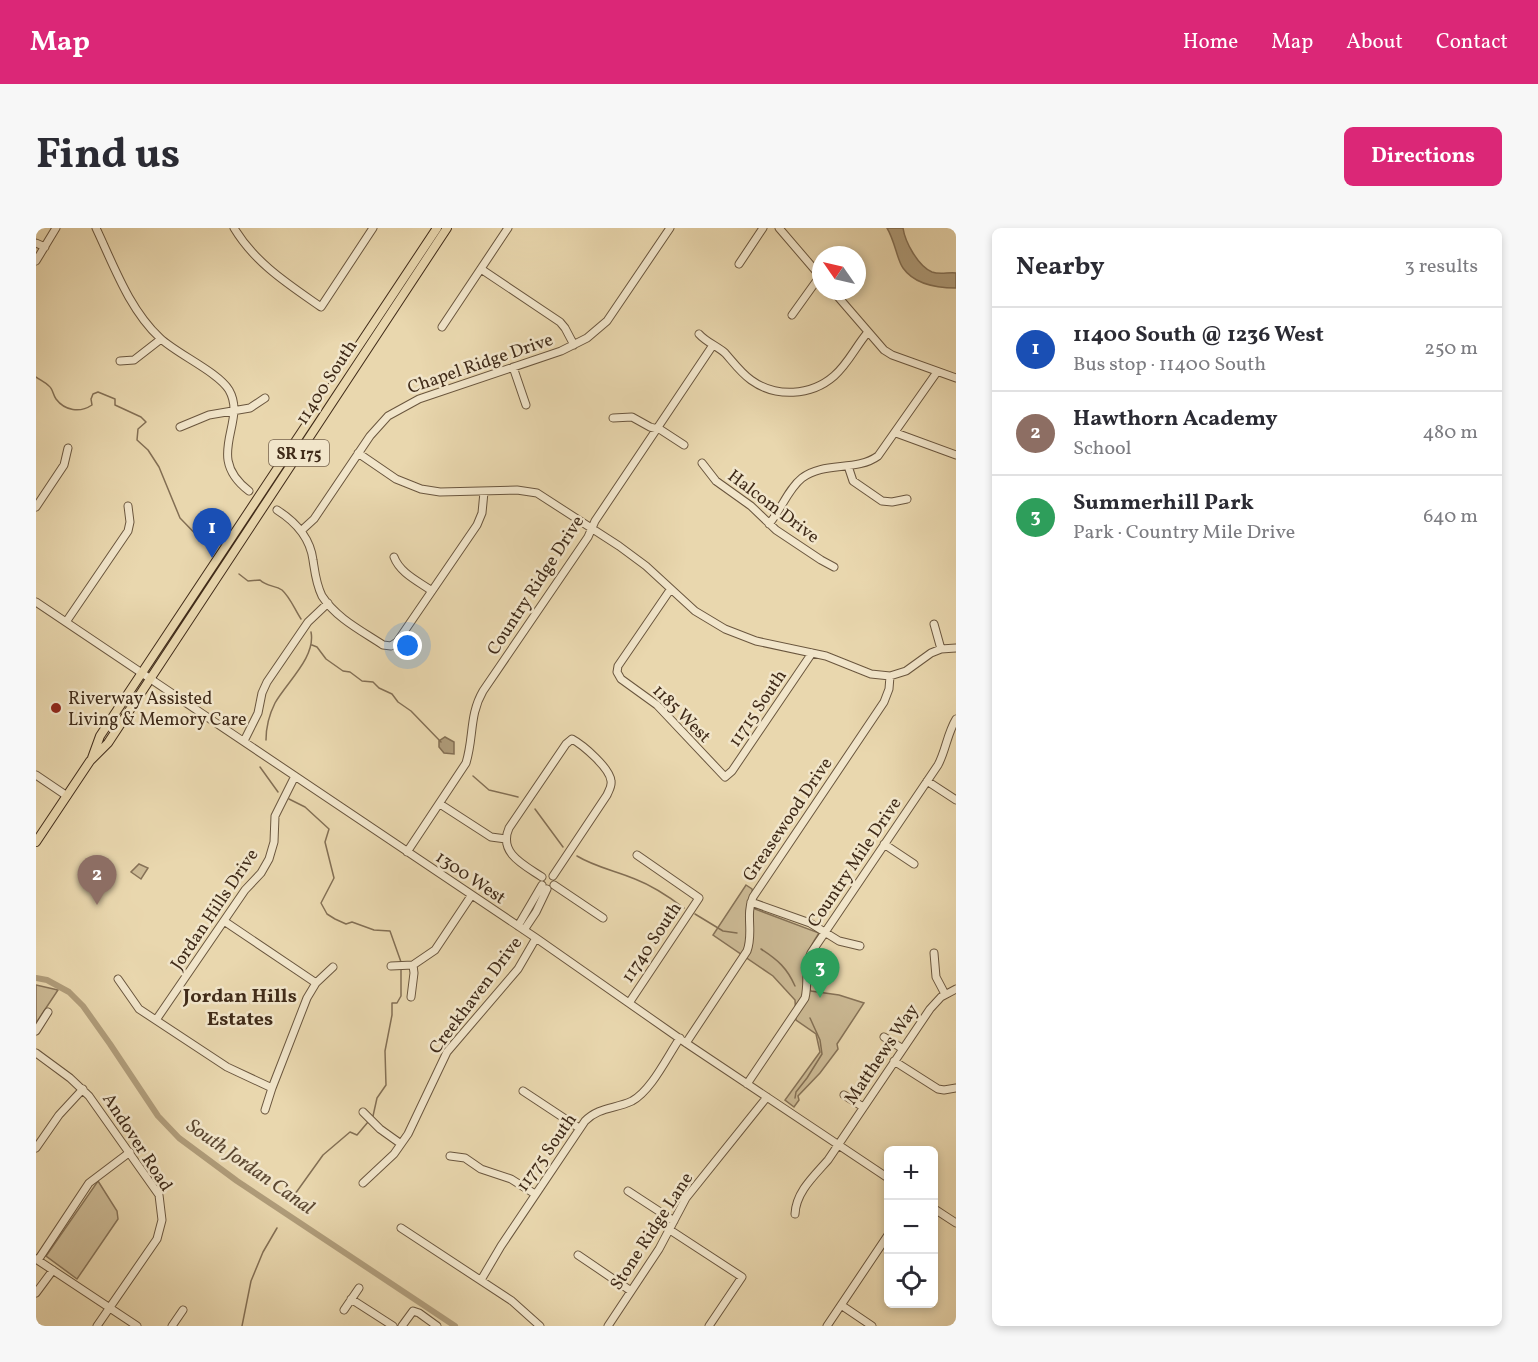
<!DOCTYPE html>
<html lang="en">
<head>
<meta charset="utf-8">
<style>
	:root { --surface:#fff; --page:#f7f7f7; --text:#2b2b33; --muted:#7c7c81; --line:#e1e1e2; --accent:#db2777 }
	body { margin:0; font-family:Vollkorn,serif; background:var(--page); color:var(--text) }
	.controls { position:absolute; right:18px; bottom:18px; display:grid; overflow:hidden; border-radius:9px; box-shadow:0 3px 9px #0003 }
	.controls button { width:54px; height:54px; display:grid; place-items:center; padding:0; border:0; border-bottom:2px solid var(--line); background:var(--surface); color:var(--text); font:30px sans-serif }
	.compass { position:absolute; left:776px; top:18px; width:54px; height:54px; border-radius:50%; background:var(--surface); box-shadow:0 3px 9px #0003; rotate:304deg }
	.you { position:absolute; left:372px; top:418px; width:21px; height:21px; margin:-15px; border:4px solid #fff; border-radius:50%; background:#1a73e8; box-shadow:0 0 0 9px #1a73e833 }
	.badge { display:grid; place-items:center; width:39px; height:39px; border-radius:50%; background:var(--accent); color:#fff; font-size:20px; font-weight:700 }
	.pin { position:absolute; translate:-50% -50px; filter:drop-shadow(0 2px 3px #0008) }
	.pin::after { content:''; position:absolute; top:32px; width:21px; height:18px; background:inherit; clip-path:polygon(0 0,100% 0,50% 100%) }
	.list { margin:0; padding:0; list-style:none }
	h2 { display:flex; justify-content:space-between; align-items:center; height:78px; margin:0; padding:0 24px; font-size:26px }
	h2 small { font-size:20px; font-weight:400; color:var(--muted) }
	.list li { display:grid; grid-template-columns:39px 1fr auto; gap:18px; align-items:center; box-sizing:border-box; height:84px; padding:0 24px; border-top:2px solid var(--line) }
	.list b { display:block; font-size:22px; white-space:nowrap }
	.list p { margin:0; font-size:20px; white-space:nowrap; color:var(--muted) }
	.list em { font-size:20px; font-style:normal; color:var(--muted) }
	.icon { flex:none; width:33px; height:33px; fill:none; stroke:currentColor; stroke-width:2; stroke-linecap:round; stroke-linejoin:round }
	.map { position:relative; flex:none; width:920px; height:1098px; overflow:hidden; border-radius:9px }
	header { display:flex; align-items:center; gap:36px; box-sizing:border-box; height:84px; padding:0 30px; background:var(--accent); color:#fff }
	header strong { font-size:28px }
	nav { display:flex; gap:33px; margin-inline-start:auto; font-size:21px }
	.intro { display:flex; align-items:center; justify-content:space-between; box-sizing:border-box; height:144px; padding:0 36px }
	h1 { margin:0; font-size:42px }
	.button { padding:15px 27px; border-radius:9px; background:var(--accent); color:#fff; font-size:21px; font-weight:700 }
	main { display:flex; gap:36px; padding:0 36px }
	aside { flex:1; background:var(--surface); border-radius:9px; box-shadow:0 3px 9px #0003 }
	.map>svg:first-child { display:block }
</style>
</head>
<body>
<header>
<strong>Map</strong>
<nav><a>Home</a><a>Map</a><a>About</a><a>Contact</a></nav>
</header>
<div class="intro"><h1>Find us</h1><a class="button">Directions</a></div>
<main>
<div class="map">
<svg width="920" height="1098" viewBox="0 0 920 1098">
	<rect width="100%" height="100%" fill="#e9d7ae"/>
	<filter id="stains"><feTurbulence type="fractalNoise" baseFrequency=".00333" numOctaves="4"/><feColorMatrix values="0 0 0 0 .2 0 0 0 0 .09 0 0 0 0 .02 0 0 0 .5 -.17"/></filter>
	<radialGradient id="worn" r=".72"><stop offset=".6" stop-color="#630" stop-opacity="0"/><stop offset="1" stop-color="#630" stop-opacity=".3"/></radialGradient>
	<path fill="#ccba95" stroke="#867257" stroke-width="1.5" d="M 103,636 L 112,640 L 105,651 L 95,644 Z
		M 710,657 L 716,661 L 719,681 L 783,705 C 768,728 763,738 775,763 L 803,767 L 828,775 L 801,816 L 802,821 L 784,845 L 762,868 L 763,872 L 758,879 L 749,872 L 784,824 L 780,806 L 760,792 L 759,772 L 737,748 L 677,707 Z
		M 0,757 L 22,762 L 0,795 Z
		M 62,953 L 81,983 L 82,991 L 41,1051 L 10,1028 Z"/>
	<path fill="#b09d7b" stroke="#836f54" stroke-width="1.5" d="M 851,0 L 867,0 C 869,14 882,38 896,44 C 904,47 912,44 920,45 L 920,60 C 901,60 879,57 867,40 C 861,32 859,13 851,0 Z
		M 409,509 L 418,514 L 418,526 L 408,525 L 403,519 L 403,513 Z"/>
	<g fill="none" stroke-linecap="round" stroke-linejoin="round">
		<path stroke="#836f54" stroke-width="1.5" d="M 0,149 C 4,152 9,154 13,158 C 17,161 17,167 20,171 C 29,183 44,185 56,177 L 55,171 L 57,166 L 62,164 L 79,171 L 79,177 L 105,189 L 110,194 L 102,201 L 101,212 L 112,222 L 123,239 L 144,290 L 174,321
			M 203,346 L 212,353 L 224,352 C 231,359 239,357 246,362 C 254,369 259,382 265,391
			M 276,417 L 281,419 L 290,431 L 307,443 L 314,444 L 326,453 L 337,454 L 343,460 L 356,466 L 362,474 L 375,483 L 405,514
			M 230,512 C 230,499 233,487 239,475 C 251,454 280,429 275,404
			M 224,539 L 242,564
			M 437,548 L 453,562 L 482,569
			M 253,571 L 269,579 L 293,601 L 289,614 L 298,650 L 285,675 L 291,686 L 299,691 L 310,696 L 316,694 L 338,702 L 354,703 L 365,734
			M 499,581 L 527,619
			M 541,628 C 559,639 580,643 599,651 C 617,658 632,668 648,680
			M 659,686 L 687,703 L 701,705
			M 725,721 C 742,732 751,740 759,758
			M 759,870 L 760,864 L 771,850 L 786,826 L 784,812 L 774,790
			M 337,888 L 341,870 L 350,857 L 349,823 L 356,787 L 356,775 L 361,775 L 365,768 L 365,742
			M 254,973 L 287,927 L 314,904 L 321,907 L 332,894
			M 206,1098 L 215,1053 L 227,1024 L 241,1000"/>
		<path stroke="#b09d7b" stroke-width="6" d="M 0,750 L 11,752 L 33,764 L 47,778 L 74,816 L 122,888 L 143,910 L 201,953 L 419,1098"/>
		<defs>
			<path id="minor" d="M 60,0 C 78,38 93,81 124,110 C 141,126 182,144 193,162 C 212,195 167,228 213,263
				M 198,0 C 219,35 252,56 285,79 L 337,0
				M 743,0 L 785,49
				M 0,15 L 9,19
				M 0,33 L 20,0
				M 703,36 L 727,0
				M 445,41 L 524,94 L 529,100 L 538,117
				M 797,63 L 848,122 L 856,127 L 920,150
				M 756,87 L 784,48
				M 406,99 L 472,0
				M 663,106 C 670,114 681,118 689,125 C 697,134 705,145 715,152 C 740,170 775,168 798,148 C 812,136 820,118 832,104
				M 84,133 L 98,132 L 125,111
				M 477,139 L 490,177
				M 577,190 L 596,189 L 614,199 L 625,202 L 648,217
				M 144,199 L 173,187 L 214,180 L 229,170
				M 860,205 L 920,227
				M 322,225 L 360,251 L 385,261 L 404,264 L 481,262 L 501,265 L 583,318 L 610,338 L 659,383 L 689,401 L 720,413 L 790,428 L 835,446 L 854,448 L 870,443 L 895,425 L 905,421 L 920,420
				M 666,235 L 680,253 L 715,278 L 740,302 L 785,332 L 798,339
				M 812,238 L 817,253 L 846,273 L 856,274 L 871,271
				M 0,279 L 28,237 L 32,220
				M 241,282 C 260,294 274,309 277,332 C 279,345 280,356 286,368 C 300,390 326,403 347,417 L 355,418 L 361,414 L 441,297 L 446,285 L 448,264
				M 733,296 C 745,282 752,261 766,250 C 788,233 820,244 842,228 L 901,144
				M 266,302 L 278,291 L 334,208 L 352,188 L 383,171 L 525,123 L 551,110 L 571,93 L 634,0
				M 358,329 C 364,345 382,353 396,363
				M 634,362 L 582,438 L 581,444 L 585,451 L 621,477 L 689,549 L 696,543 L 776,425
				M 0,374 L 500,710 L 650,815 L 852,950
				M 30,394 L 92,303 L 94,294 L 92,278
				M 898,396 L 905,421
				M 208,513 L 222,485 L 226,465 L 231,454 L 272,394 L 292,375
				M 0,547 L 31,568
				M 891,553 L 920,572
				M 404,576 L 455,609 L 470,611
				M 848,616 L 878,636
				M 371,624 L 430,535 C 438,509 433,487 447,463 L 552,309 L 559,293 L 677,117
				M 506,649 C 488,637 462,625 473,600 L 530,516 L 536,511 C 547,517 574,540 575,553 C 576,558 573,562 571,567 L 517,648
				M 518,657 L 567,690
				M 715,674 L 774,695 L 803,713 L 824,718
				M 188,693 L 280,755
				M 482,698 L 506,657
				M 488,702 L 500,684 L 511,661
				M 898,725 L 900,749 L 909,766
				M 355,738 L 377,737 L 399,722 L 435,668
				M 82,751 L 103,781 L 191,839 L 236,860
				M 375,769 L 378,745 L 377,737
				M 593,775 L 663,670 L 601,627
				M 120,792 L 209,662 L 225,645 L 233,631 L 238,614 L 239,588 L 259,548
				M 0,803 L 12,784
				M 848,809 L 867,821
				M 650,815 L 711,723 C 718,705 709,687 717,669 L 848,474 L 853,461 L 854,448
				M 0,825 L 34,850 L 53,868 L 123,967 L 126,992 L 121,1011 L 61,1098
				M 858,833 L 902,861 L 908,862 L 920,860
				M 711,856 L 769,770 C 773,754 768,740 775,725 L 902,537 C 910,522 911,506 920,491
				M 487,863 L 543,900
				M 808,867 L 827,879
				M 229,882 L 236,860 L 271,770 L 280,755 L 297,739
				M 327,884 L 344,901 L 365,916
				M 0,920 L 23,887 L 47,861
				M 414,928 L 429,930 L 445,941 L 475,951 L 499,966
				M 327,955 L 358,926 L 372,906 L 411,824 L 482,741 L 500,710
				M 592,963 L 638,993
				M 897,980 L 920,995
				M 759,986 C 760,964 778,948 792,932 L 894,781 L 905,769 L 920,761
				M 365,1000 L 476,1073 L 504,1098
				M 634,1002 L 706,1049 L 673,1098
				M 542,1027 L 595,1063
				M 0,1031 L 101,1098
				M 2,1032 L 53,955 L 94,924
				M 445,1052 L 465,1018 L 549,893 C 563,879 579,881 596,873 C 615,863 631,829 644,810
				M 0,1065 L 17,1042
				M 315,1071 L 357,1098
				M 805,1077 L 836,1098
				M 308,1082 L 323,1060
				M 136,1098 L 147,1082
				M 366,1098 L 377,1083 L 383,1085 L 401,1098
				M 572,1098 L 623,1021 L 650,970 L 731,869
				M 791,1098 L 852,1007"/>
			<path id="major" d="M 56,530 L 64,508 L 401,0
				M 0,614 L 54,533 L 72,515 L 411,0"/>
		</defs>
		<use href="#minor" stroke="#6a563e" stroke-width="9"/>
		<use href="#major" stroke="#402b19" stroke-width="10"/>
		<use href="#minor" stroke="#f1e5ca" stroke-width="7"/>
		<use href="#major" stroke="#e9d7ae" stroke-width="8"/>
	</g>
	<circle fill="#8f2418" stroke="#f1e5ca" stroke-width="2" cx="20" cy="480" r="6"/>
	<g text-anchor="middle" stroke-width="5" stroke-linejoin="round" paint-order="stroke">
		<rect fill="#f1e5ca" stroke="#75634e" stroke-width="1.5" x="233" y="212" width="60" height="26" rx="4.5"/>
		<g font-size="16" font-weight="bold" fill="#402b19">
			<text x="263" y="231">SR 175</text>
		</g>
		<g font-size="18" fill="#402b19" stroke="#f1e5ca">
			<text transform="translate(444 135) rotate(-19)" y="6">Chapel Ridge Drive</text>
			<text transform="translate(290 154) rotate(-57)" y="6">11400 South</text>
			<text transform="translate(738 278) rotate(37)" y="6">Halcom Drive</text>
			<text transform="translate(499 357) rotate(-57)" y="6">Country Ridge Drive</text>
			<text transform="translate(721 480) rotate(-56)" y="6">11715 South</text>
			<text transform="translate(646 485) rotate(45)" y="6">1185 West</text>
			<text transform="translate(751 591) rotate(-56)" y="6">Greasewood Drive</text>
			<text transform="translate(818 634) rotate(-56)" y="6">Country Mile Drive</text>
			<text transform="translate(435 649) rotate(34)" y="6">1300 West</text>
			<text transform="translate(178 681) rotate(-56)" y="6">Jordan Hills Drive</text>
			<text transform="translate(615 714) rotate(-56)" y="6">11740 South</text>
			<text transform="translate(439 767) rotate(-53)" y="6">Creekhaven Drive</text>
			<text transform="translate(845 826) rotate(-56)" y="6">Matthews Way</text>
			<text transform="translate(102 914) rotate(57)" y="6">Andover Road</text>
			<text transform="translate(510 924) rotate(-55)" y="6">11775 South</text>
			<text transform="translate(615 1003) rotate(-57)" y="6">Stone Ridge Lane</text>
		</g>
		<g font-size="18" fill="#402b19" stroke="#f1e5ca" text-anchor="start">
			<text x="32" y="476">Riverway Assisted<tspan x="32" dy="21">Living &amp; Memory Care</tspan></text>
		</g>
		<g font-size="20" font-weight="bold" fill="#402b19" stroke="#f1e5ca">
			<text x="204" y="774">Jordan Hills<tspan x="204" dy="23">Estates</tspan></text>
		</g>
		<g font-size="20" font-style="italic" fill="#5c4832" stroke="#f1e5ca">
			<text transform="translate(215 938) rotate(35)" y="7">South Jordan Canal</text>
		</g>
	</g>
	<rect width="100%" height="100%" filter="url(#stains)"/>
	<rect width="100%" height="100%" fill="url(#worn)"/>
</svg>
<div class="controls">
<button>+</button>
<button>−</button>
<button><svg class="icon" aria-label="locate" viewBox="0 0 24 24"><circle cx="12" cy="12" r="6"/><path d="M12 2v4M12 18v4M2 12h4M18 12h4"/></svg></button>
</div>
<svg class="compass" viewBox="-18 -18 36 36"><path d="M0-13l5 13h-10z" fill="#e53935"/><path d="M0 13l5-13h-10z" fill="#7c7c81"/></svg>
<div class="you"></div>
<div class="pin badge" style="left:176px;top:330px;background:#1a4fb4">1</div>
<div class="pin badge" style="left:61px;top:677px;background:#8d6e63">2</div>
<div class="pin badge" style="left:784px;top:770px;background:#2e9e5b">3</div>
</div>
<aside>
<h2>Nearby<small>3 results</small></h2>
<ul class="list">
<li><span class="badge" style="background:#1a4fb4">1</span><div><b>11400 South @ 1236 West</b><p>Bus stop · 11400 South</p></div><em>250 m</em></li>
<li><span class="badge" style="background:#8d6e63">2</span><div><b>Hawthorn Academy</b><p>School</p></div><em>480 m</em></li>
<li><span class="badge" style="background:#2e9e5b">3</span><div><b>Summerhill Park</b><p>Park · Country Mile Drive</p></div><em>640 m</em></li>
</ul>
</aside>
</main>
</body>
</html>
